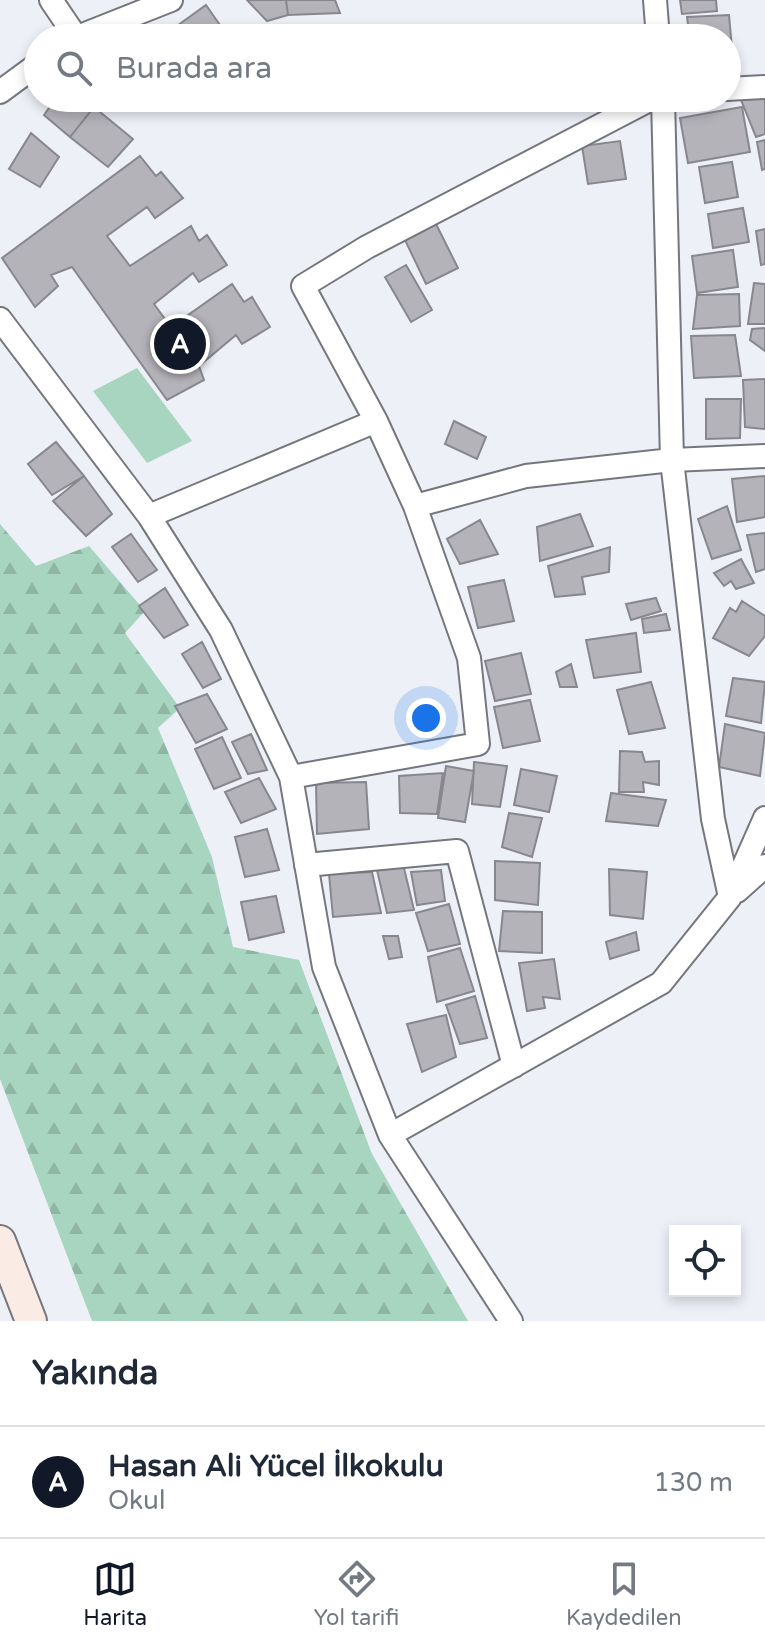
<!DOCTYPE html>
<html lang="tr">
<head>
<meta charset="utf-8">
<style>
	:root { --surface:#fff; --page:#f6f6f7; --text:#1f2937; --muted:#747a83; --line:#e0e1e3; --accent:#111827 }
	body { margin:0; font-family:"Varela Round",sans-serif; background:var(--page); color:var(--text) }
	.controls { position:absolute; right:24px; bottom:24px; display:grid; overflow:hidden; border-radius:0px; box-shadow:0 4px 12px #0003 }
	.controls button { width:72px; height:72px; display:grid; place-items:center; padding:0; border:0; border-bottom:2px solid var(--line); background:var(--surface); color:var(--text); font:40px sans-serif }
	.you { position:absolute; left:426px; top:718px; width:28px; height:28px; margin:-20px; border:6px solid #fff; border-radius:50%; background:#1a73e8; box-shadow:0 0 0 12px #1a73e833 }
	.badge { display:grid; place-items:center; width:52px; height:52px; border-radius:50%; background:var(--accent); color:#fff; font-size:26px; font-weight:700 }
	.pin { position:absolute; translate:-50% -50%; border:4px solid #fff; box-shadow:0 2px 8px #0006 }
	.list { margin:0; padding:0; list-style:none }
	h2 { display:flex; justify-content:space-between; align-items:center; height:104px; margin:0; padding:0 32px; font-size:34px }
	h2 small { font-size:26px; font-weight:400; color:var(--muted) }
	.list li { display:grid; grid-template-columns:52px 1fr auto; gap:24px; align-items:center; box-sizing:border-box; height:112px; padding:0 32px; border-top:2px solid var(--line) }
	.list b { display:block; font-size:30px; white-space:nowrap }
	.list p { margin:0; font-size:26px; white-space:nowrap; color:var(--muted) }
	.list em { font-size:26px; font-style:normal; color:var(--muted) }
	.icon { flex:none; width:44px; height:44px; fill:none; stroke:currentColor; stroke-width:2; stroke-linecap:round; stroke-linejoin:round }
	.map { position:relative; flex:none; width:765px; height:1321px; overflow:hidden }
	.search { position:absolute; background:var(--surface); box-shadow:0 4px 12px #0003; left:24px; right:24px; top:24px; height:88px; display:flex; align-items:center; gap:20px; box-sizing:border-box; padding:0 28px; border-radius:44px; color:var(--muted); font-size:30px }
	.sheet { height:216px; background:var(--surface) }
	nav { display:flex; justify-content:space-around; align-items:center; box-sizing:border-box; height:112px; border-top:2px solid var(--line); background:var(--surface); font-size:22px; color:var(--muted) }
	nav a { display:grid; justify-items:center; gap:4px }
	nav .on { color:var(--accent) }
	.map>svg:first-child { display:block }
</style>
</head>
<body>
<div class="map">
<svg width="765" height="1321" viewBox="0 0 765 1321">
	<defs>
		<pattern id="forest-firs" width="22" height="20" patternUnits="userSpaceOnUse" patternTransform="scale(2)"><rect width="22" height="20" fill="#a7d5bf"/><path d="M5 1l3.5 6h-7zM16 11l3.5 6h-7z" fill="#8fb6a3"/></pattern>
	</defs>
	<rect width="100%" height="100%" fill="#edf0f7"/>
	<path fill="url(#forest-firs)" d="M 0,524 L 36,566 L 89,546 L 145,611 L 125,633 L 180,708 L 158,728 L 212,857 L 233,947 L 299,960 L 372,1154 L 468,1321 L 92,1321 L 0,1079 Z"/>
	<path fill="#a7d5bf" d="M 137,368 L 192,441 L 147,463 L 93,391 Z"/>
	<path fill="#b5b3ba" stroke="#88878d" stroke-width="2" d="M 247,0 L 286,0 L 288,15 L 267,21 Z
		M 286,0 L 335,0 L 340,13 L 288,15 Z
		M 680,0 L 716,0 L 717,11 L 682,14 Z
		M 206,5 L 229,38 L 175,38 L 170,31 Z
		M 729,15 L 733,59 L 727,59 L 727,38 L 690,38 L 687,17 Z
		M 765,96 L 765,134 L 756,137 L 741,100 Z
		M 56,98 L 81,98 L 94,107 L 70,137 L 44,115 Z
		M 94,107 L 133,139 L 108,167 L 70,137 Z
		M 742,107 L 750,152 L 688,163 L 680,118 Z
		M 31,133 L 59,157 L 40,187 L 9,169 Z
		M 765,140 L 765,169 L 762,170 L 757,142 Z
		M 620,141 L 626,179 L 588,184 L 582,146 Z
		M 140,156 L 156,176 L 161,172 L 183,198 L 155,218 L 147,207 L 107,236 L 130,266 L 191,226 L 199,241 L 207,235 L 227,265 L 199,282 L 193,273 L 154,304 L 171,327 L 232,284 L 244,302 L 252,297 L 270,327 L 242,344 L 236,335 L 199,366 L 204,380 L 167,400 L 72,267 L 51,275 L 58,286 L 35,307 L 2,258 Z
		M 732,162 L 738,197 L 705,203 L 699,167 Z
		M 743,208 L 749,242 L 713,248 L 708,214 Z
		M 436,224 L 458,268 L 426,284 L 405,240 Z
		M 765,229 L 765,264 L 761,265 L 756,231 Z
		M 733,250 L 738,287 L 697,293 L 692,256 Z
		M 406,265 L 432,310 L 411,322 L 385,277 Z
		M 754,283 L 765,284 L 765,324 L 748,324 Z
		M 739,294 L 740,326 L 693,329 L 697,295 Z
		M 765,328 L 765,351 L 750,340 L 752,329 Z
		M 735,335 L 741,376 L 694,378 L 691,336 Z
		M 765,379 L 765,429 L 745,427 L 743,380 Z
		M 706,399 L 741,399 L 740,438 L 706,439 Z
		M 454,421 L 486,437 L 477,459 L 445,444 Z
		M 56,442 L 84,476 L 52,495 L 28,464 Z
		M 84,476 L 112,514 L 86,536 L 53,501 Z
		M 765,476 L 765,517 L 737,522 L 732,479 Z
		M 727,506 L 741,550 L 712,559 L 698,519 Z
		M 580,514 L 593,546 L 540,561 L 537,527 Z
		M 480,520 L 498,554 L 460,564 L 447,539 Z
		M 765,533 L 765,569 L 756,572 L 747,535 Z
		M 131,534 L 157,570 L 138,582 L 112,547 Z
		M 610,547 L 609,572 L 582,577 L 585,594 L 555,597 L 548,566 Z
		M 741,559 L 754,583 L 736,589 L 731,581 L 724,586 L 714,573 Z
		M 504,580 L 514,621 L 478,628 L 468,587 Z
		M 165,588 L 188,625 L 164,638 L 139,606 Z
		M 656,598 L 661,611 L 631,620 L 626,604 Z
		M 742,601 L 765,616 L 765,636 L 749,656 L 713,638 L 730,608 L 736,612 Z
		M 666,614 L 670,630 L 644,633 L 642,619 Z
		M 636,633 L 641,672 L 594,678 L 586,640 Z
		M 202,642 L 221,679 L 203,688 L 182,654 Z
		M 521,653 L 531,694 L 495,701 L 485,661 Z
		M 571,664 L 577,687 L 560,687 L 556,672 Z
		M 733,678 L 765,682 L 761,723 L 726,716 Z
		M 651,682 L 665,728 L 629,734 L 617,690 Z
		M 207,694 L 227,729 L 196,743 L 175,706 Z
		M 530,700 L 540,741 L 503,748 L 494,707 Z
		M 725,724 L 765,733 L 760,776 L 719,767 Z
		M 251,734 L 267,770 L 248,774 L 232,742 Z
		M 222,737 L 241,778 L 214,789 L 195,749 Z
		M 620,751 L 642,752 L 645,762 L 659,761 L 659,785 L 643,782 L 644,792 L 619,792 Z
		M 474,762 L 507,766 L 500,807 L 472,804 Z
		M 446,766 L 474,771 L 465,822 L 438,818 Z
		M 521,769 L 557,776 L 549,812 L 514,805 Z
		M 443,773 L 437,814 L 400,813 L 399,776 Z
		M 259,778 L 276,809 L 241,823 L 225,792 Z
		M 366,782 L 369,829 L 317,834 L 316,783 Z
		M 611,793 L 666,800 L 658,826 L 606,821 Z
		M 509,813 L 542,818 L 532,857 L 502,847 Z
		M 267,829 L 279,870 L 245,877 L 235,837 Z
		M 495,861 L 540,863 L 538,905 L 495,900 Z
		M 403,864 L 414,910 L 387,913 L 377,870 Z
		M 609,869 L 647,872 L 643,919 L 610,915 Z
		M 441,870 L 445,901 L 417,905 L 411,872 Z
		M 372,872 L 381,913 L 333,917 L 329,874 Z
		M 276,896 L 284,932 L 249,940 L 241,902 Z
		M 449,904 L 460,944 L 428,951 L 416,913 Z
		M 503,911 L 542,912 L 542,953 L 499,951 Z
		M 636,932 L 639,950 L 610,959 L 606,942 Z
		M 383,936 L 398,936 L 402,957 L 389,959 Z
		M 460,948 L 474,991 L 437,1002 L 428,957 Z
		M 554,959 L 560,999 L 543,997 L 545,1008 L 527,1011 L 519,963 Z
		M 475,996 L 487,1038 L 460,1044 L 446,1005 Z
		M 446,1015 L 456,1057 L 422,1072 L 407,1024 Z"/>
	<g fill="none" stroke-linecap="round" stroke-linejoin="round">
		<defs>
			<path id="minor" d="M 51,0 L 76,37
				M 655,0 L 658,38
				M 75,38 L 171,0
				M 727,89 L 765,87
				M 0,92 L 38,64
				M 0,319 L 149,516 L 221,630 L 291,777 L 324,967 L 390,1135 L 511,1321
				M 415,506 L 526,476 L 672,460 L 765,456
				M 149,516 L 376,421
				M 291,777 L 478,744 L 469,658 L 415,506 L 376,421 L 303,286 L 367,247 L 653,98
				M 306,865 L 457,851 L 514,1066
				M 737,891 L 765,866
				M 730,897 L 765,818
				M 390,1135 L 661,983 L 730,897 L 713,819 L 672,460 L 663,98"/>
			<path id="secondary" d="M 0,1241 L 31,1321"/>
		</defs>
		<use href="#minor" stroke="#75777d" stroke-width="26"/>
		<use href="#secondary" stroke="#75777d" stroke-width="34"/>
		<use href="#minor" stroke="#fff" stroke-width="22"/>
		<use href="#secondary" stroke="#fbebe5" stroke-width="30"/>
	</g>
</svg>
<div class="controls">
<button><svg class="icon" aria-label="locate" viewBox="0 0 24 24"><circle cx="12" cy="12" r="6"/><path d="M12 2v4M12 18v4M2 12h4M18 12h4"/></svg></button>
</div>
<div class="you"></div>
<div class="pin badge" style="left:180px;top:344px">A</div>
<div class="search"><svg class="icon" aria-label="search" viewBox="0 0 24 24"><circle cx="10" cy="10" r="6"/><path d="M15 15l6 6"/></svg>Burada ara</div>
</div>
<section class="sheet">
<h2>Yakında<small></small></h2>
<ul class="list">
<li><span class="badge">A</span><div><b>Hasan Ali Yücel İlkokulu</b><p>Okul</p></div><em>130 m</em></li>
</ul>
</section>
<nav>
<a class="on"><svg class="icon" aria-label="map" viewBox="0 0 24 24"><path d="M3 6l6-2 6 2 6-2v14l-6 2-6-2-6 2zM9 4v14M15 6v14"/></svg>Harita</a>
<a><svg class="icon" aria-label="directions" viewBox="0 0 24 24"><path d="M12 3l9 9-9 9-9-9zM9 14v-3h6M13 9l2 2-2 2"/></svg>Yol tarifi</a>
<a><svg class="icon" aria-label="saved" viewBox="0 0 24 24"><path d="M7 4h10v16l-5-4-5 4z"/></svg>Kaydedilen</a>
</nav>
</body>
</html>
